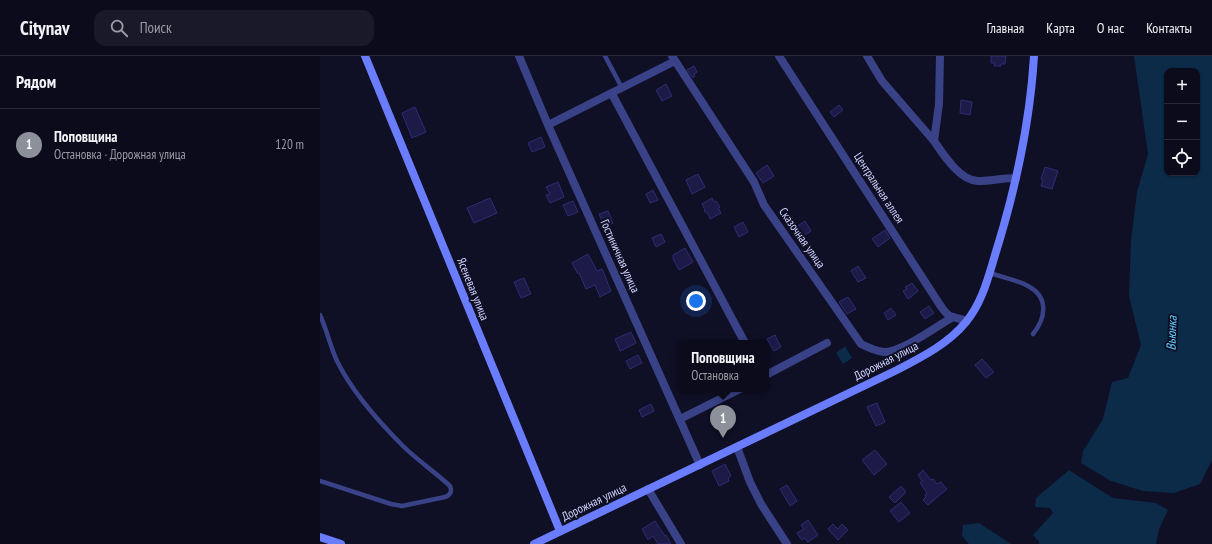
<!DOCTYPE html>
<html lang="ru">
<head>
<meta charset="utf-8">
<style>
	:root { --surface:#0b0b1c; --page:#191929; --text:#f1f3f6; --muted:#9a9ba3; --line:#2b2b3b; --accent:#8c9099 }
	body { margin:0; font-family:"PT Sans Narrow",sans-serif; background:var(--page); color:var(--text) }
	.controls { position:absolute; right:12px; top:12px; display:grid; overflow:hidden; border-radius:8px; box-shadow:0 1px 3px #0004 }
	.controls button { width:36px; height:36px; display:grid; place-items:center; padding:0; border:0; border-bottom:1px solid var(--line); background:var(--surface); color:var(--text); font:20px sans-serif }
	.you { position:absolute; left:376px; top:245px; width:14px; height:14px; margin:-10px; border:3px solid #fff; border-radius:50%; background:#1a73e8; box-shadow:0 0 0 6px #1a73e833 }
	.badge { display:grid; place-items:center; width:26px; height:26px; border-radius:50%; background:var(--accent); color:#fff; font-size:13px; font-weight:700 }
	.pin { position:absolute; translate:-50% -33px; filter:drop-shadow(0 1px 2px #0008) }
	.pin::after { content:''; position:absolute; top:21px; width:14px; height:12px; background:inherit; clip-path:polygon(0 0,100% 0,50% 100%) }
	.popup { position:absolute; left:357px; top:284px; width:92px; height:52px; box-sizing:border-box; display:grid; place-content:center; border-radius:8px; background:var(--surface); filter:drop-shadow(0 1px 3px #0005); font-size:13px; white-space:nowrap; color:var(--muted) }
	.popup b { font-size:15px; color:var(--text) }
	.popup::after { content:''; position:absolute; left:50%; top:100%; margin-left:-8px; border:8px solid transparent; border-top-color:var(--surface) }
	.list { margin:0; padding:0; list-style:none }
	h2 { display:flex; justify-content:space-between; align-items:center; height:52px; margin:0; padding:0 16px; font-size:17px }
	h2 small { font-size:13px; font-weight:400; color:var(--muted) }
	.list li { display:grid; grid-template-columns:26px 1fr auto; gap:12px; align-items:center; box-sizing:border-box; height:72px; padding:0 16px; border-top:1px solid var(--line) }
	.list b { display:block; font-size:15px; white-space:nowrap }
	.list p { margin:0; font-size:13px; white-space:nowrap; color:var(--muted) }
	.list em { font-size:13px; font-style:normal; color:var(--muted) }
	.icon { flex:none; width:22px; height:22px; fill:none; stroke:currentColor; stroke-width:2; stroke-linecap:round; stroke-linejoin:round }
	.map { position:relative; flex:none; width:892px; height:488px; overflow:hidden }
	header { display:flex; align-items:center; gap:24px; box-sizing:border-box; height:56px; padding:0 20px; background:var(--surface); border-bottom:1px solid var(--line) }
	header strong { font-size:19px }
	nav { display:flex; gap:22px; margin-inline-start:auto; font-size:14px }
	.search { width:280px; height:36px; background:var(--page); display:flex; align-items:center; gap:10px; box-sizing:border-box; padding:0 14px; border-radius:12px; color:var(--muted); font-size:15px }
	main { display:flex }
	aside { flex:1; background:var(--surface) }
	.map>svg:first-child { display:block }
</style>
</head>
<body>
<header>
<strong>Citynav</strong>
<div class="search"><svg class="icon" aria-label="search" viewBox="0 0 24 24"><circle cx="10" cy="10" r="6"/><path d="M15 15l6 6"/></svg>Поиск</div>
<nav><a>Главная</a><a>Карта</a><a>О нас</a><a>Контакты</a></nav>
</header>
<main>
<aside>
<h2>Рядом<small></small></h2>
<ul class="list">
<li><span class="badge">1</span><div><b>Поповщина</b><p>Остановка · Дорожная улица</p></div><em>120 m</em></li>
</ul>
</aside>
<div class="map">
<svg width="892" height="488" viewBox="0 0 892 488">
	<rect width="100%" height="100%" fill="#0f0f26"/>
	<path fill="#0b2b48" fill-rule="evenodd" d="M 814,0 L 892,0 L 892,404 L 880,428 L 854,437 L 823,435 L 791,425 L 761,407 L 763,395 L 783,363 L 792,326 L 808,322 L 821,289 L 809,240 L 811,185 L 817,136 L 828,98 ZM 847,15 L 877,15 L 877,117 L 847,117 Z
		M 525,290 L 532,302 L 523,308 L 516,297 Z
		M 749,414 L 793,442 L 836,447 L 848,454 L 839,473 L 836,488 L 719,488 L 719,486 L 713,479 L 733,457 L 730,452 L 715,451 L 716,442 Z
		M 659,467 L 691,488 L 649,488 L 642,480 L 643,469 Z"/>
	<path fill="#1d1a47" stroke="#2f2c74" d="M 671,0 L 686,0 L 685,8 L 681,8 L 681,10 L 674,10 L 675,7 L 671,7 Z
		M 374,10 L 377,16 L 374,18 L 375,20 L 373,22 L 367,14 Z
		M 346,28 L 352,40 L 342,45 L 336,34 Z
		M 641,44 L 652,46 L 650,59 L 640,57 Z
		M 519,49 L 523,54 L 514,61 L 510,56 Z
		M 95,51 L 106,76 L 92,82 L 82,57 Z
		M 221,81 L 225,91 L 212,96 L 208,87 Z
		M 447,109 L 454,120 L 443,127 L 436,117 Z
		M 725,111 L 738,115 L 732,133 L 721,130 L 723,124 L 721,123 Z
		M 378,118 L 385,131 L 372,138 L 366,124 Z
		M 238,126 L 244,141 L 230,147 L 226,139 L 230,138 L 226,131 Z
		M 333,134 L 338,144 L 330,147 L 326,138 Z
		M 170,142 L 177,157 L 154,167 L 147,152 Z
		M 392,142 L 394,146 L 396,145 L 400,151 L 398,152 L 401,157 L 390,163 L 388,158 L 384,155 L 385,154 L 382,148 Z
		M 253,145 L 258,156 L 248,160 L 243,149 Z
		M 288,155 L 293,167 L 284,170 L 279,158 Z
		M 485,165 L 491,175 L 478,183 L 472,174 Z
		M 423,166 L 428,176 L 419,181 L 414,171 Z
		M 565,174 L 570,182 L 558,191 L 552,183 Z
		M 341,178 L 345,186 L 336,191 L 332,182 Z
		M 365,192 L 373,206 L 359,214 L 353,203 L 353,199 Z
		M 268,198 L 277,215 L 282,213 L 291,235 L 280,241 L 275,229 L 266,233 L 259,217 L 258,218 L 252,207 Z
		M 538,210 L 546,222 L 538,226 L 531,215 Z
		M 204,222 L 211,238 L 201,242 L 194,226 Z
		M 592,227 L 598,235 L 588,243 L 583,235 L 587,233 L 585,231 Z
		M 528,241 L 536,253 L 527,258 L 519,246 Z
		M 609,250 L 614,257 L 605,263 L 600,256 Z
		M 571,252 L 576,259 L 568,264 L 564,257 Z
		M 311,276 L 316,287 L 300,295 L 295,283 Z
		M 455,279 L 461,291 L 454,295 L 447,283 Z
		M 318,299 L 322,307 L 310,313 L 306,305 Z
		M 662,303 L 674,316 L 666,322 L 655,309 Z
		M 557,347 L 565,366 L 556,370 L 547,351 Z
		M 331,348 L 334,355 L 322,361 L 319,354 Z
		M 555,394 L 567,408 L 554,419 L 542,404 Z
		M 405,408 L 411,420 L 408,422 L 409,425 L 399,430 L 392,415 Z
		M 603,414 L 611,424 L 613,423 L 617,428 L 621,426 L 627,433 L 608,449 L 603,444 L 606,441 L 605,439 L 607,437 L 600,427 L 602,425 L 598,419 Z
		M 467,429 L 477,445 L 470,450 L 460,433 Z
		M 581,430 L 586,436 L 575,447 L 569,441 Z
		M 581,446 L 590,457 L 579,466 L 570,455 Z
		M 488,464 L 498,479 L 488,486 L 485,482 L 482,484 L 477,477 L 484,473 L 481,469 Z
		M 335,465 L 345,480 L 346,479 L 351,488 L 338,488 L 333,480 L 328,484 L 322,473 Z
		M 513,468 L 518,473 L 522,468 L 528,474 L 518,484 L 508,473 Z"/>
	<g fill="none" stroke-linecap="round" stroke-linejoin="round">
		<path stroke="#394286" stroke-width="4.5" d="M 285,0 L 302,32
			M 670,217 C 682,221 697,224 708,230 C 729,241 726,262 713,278
			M 0,259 C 7,274 10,290 17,305 C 32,336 58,365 83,390 C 97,404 115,416 130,430 C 132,435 131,439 125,441 L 82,450 L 71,448 L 0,425"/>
		<path stroke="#394286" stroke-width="8" d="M 199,0 L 228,69 L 380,409
			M 352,0 L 434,126 L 444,149 L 541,288 C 549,292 556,295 564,296 C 581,297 617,270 633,261
			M 459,0 L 620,249 C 623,253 626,258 630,260 C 636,263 640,261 646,266
			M 547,0 L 562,25 L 614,85
			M 620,0 L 619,48 L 614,85 C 623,98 640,125 658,125 C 671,125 683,122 696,122
			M 292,38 L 425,287
			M 228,69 L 355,5
			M 446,319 L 507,287
			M 360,363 L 420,333
			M 417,391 L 430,426 L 441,448 L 467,488
			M 328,433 L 361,488"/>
		<path stroke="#6a7dff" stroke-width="8" d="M 45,0 L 240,475
			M 0,481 L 21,488
			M 214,488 L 577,314 C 602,301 628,288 646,266 C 662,247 668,222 675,199 C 695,135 710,67 714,0"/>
	</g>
	<g text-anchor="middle" stroke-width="4" stroke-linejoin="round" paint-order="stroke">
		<g font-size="12" fill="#d3d5ff" stroke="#0f0f26">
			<text transform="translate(559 132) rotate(57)" y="4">Центральная аллея</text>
			<text transform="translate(482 182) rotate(55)" y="4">Сказочная улица</text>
			<text transform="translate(300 200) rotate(66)" y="4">Гостиничная улица</text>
			<text transform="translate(153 233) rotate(68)" y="4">Ясеневая улица</text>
			<text transform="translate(566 305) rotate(-27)" y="4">Дорожная улица</text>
			<text transform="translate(274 446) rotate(-26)" y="4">Дорожная улица</text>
		</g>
		<g font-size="13" font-style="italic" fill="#61ceff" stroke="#0f0f26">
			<text transform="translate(851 277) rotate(-88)" y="5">Вьюнка</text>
		</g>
	</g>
</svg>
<div class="controls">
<button>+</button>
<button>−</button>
<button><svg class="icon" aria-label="locate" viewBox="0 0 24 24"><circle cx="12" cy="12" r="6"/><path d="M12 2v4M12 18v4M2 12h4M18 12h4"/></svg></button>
</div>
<div class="you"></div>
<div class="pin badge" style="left:403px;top:382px">1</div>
<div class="popup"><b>Поповщина</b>Остановка</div>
</div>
</main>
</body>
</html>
